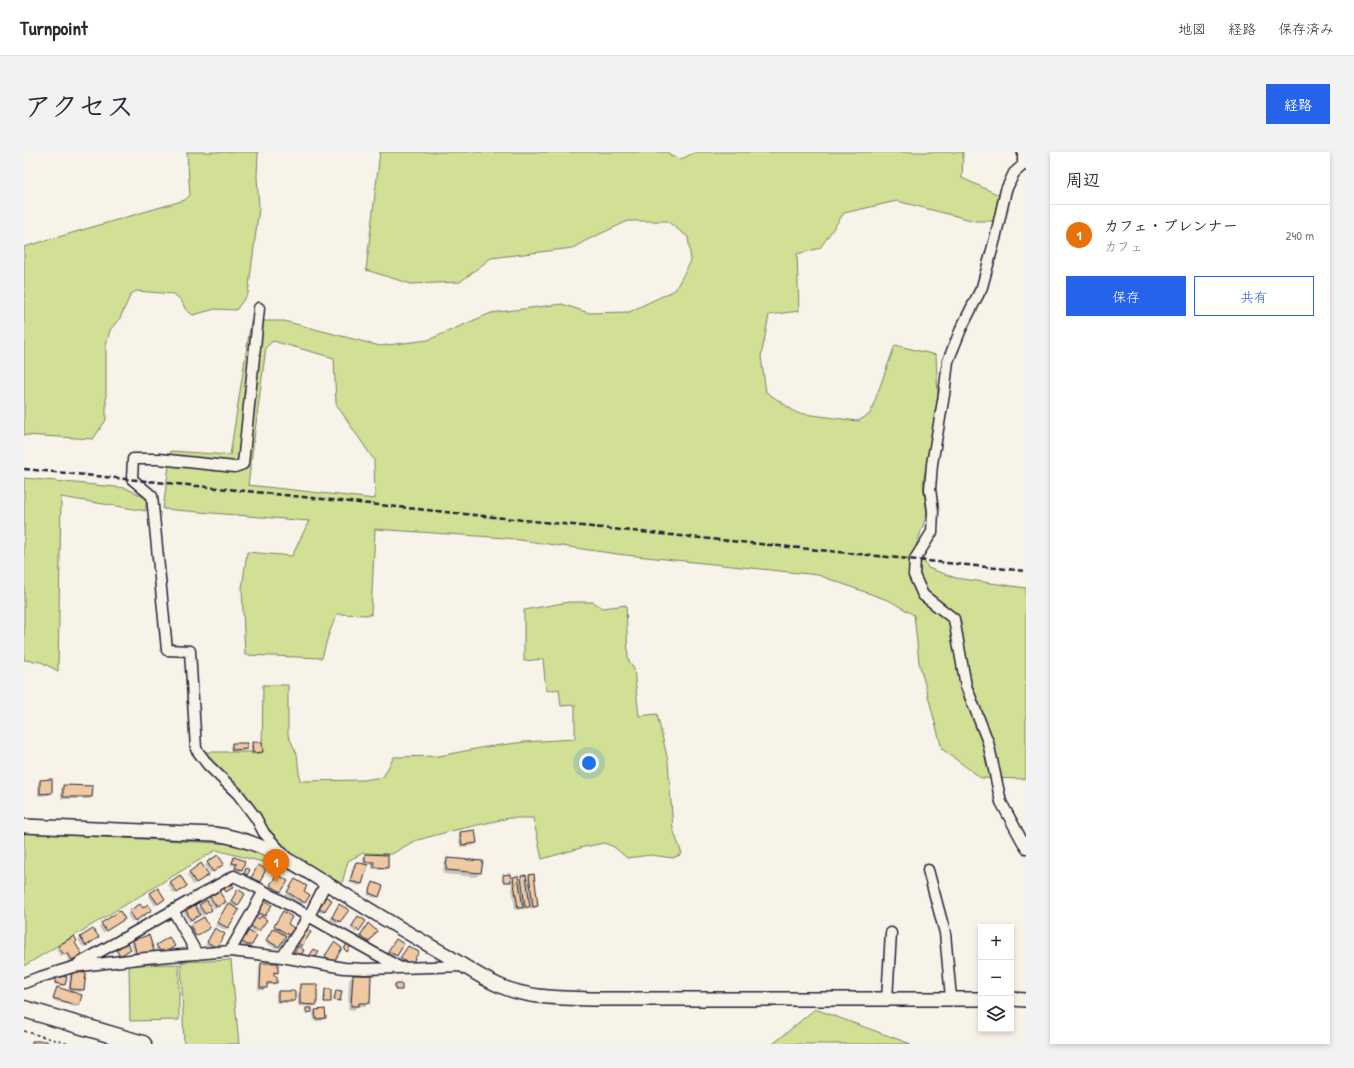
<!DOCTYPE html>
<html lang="ja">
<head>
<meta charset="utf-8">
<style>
	:root { --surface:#fff; --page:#f2f2f3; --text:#2b2b33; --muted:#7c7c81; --line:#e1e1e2; --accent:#2563eb }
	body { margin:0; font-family:"Patrick Hand","Klee One",sans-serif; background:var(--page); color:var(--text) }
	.controls { position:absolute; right:12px; bottom:12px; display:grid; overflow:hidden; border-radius:0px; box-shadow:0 2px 6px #0003 }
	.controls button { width:36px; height:36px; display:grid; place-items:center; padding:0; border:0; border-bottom:1px solid var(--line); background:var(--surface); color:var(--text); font:20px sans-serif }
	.you { position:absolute; left:565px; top:611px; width:14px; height:14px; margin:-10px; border:3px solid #fff; border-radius:50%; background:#1a73e8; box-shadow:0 0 0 6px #1a73e833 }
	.badge { display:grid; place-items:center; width:26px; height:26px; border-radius:50%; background:var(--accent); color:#fff; font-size:13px; font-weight:700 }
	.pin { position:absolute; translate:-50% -33px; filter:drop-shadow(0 1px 2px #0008) }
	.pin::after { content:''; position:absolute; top:21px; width:14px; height:12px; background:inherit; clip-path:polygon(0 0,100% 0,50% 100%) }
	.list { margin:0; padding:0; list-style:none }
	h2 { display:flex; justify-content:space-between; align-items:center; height:52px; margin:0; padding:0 16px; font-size:17px }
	h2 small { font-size:13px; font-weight:400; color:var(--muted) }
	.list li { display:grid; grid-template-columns:26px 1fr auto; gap:12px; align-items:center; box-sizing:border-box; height:60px; padding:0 16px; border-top:1px solid var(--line) }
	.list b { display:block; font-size:15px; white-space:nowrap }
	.list p { margin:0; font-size:13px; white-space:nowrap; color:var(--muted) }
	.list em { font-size:13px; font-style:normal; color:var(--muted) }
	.actions { display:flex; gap:8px; padding:12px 16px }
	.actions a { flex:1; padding:9px 0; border:1px solid var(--accent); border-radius:0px; text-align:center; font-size:14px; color:var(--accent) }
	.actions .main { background:var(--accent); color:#fff }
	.icon { flex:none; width:22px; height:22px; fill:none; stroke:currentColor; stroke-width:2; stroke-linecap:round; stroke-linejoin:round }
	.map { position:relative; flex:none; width:1002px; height:892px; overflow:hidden; border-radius:0px }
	header { display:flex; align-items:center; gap:24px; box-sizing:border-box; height:56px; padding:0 20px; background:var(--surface); border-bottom:1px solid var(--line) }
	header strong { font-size:19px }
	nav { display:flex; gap:22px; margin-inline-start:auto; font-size:14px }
	.intro { display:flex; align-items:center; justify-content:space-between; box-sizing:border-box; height:96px; padding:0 24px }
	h1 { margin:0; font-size:28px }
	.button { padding:10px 18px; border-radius:0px; background:var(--accent); color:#fff; font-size:14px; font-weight:700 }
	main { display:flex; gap:24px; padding:0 24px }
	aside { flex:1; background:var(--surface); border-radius:0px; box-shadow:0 2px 6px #0003 }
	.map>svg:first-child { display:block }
</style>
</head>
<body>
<header>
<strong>Turnpoint</strong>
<nav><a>地図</a><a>経路</a><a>保存済み</a></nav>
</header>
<div class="intro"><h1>アクセス</h1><a class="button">経路</a></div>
<main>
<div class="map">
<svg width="1002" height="892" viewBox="0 0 1002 892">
	<rect width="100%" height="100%" fill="#f7f3e8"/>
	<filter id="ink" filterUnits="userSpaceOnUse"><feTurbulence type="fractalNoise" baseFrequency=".025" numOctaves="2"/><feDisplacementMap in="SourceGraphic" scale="8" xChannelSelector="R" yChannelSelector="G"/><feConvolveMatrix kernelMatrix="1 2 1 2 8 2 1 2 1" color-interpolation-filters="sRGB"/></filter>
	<g filter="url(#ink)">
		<path fill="#d1e094" stroke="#7a8168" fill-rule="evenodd" d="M 163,0 L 234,0 L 233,25 L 235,56 L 224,142 L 212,158 L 191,157 L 169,163 L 162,158 L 157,148 L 150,142 L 112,139 L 107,142 L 96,166 L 86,178 L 82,194 L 82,268 L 69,287 L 0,283 L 0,95 L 161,48 L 166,43 Z
			M 356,0 L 645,0 L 646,4 L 657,7 L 672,0 L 939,0 L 938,26 L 975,43 L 969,69 L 951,69 L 873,49 L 820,61 L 796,96 L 773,102 L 775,159 L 745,163 L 737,205 L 742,240 L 773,261 L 834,269 L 846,262 L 871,193 L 912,203 L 914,245 L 899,332 L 903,362 L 892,394 L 904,416 L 932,426 L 1002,436 L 1002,627 L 957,626 L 918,597 L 895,510 L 890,463 L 866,449 L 794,423 L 593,402 L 482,386 L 351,377 L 347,463 L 313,462 L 304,484 L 298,506 L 221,503 L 218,436 L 223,400 L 268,404 L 285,369 L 139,357 L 147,299 L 206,303 L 227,169 L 260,169 L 356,194 L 404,188 L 467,161 L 538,152 L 565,161 L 605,160 L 651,138 L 667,109 L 664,85 L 643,69 L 604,69 L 561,89 L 549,96 L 467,106 L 436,130 L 387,132 L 342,118 ZM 249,189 L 310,206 L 312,252 L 350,308 L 351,347 L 224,333 L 242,195 Z
			M 0,326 L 102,336 L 122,346 L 122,359 L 37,345 L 34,519 L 17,510 L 0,508 Z
			M 545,450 L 569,450 L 579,456 L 602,453 L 604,507 L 610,517 L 615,564 L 633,562 L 644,609 L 649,677 L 658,702 L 649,706 L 627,703 L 603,706 L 590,695 L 580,691 L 560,695 L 518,707 L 509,666 L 485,666 L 427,679 L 390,689 L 368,702 L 339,701 L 324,709 L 317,735 L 267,704 L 243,677 L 178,600 L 238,600 L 239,533 L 264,533 L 264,583 L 273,602 L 276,629 L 339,628 L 359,625 L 370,605 L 415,604 L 462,595 L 500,590 L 551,587 L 551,553 L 537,554 L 535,537 L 522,539 L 519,507 L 500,509 L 500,458 Z
			M 0,681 L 215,692 L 233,699 L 254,711 L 254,714 L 192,698 L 0,814 Z
			M 207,808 L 215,892 L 160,892 L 157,810 Z
			M 155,812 L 155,868 L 106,869 L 105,813 Z
			M 791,857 L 887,892 L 749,892 Z"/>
		<path fill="#0003" d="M 229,591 L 238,600 L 235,602 L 227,603 L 226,594 Z
			M 208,592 L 222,597 L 220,599 L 206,600 L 206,595 Z
			M 16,629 L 27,641 L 25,643 L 14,644 L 14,631 Z
			M 39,634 L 67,645 L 65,647 L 37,647 L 37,637 Z
			M 437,681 L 452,691 L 449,694 L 436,695 L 434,683 Z
			M 342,703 L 363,715 L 361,718 L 348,717 L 348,713 L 343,712 L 338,732 L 335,734 L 325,731 L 329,713 L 332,711 L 339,713 L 339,706 Z
			M 194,704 L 199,712 L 186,721 L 181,713 Z
			M 210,706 L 219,709 L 217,718 L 214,720 L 209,719 L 211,714 L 206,713 Z
			M 424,707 L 458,710 L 456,721 L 452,725 L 419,722 L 420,711 Z
			M 177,713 L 181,725 L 169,733 L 163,723 Z
			M 234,714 L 235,729 L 233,732 L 226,728 Z
			M 253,723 L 263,729 L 254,742 L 244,736 Z
			M 505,724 L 513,754 L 511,756 L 507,757 L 506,753 L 503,757 L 499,757 L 498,754 L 495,758 L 491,758 L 487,728 L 490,726 L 494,728 L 497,725 L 501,728 Z
			M 147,731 L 159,736 L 150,742 L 144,733 Z
			M 269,731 L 279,739 L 280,750 L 278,753 L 262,743 Z
			M 349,731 L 354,744 L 351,746 L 343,743 L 347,734 Z
			M 127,741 L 137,749 L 131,754 L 125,744 Z
			M 212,741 L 214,753 L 211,756 L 214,758 L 201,778 L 191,773 Z
			M 185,743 L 198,752 L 190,757 L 183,745 Z
			M 301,745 L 300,759 L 297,761 L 292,758 Z
			M 238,752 L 241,764 L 238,766 L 241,768 L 232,781 L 223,776 L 228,768 L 235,768 L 237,765 L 232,762 Z
			M 176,754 L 185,760 L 178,764 L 173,756 Z
			M 313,756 L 315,769 L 313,772 L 306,768 Z
			M 118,757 L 124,760 L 108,770 L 103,762 L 106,760 Z
			M 162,757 L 175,763 L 165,770 L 159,759 Z
			M 96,761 L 97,769 L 79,781 L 75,775 Z
			M 257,763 L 263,772 L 268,776 L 252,797 L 241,790 Z
			M 334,765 L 335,778 L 332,781 L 326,776 Z
			M 167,774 L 182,778 L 169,785 L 164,776 Z
			M 342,775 L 351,779 L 342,792 L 334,787 Z
			M 191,778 L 192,795 L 190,797 L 181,793 Z
			M 277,779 L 278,793 L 275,796 L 275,805 L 270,802 L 274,795 L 269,792 Z
			M 221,782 L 227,793 L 225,795 L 220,795 L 215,791 Z
			M 124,784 L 128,798 L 126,801 L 111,805 L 107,791 L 109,789 Z
			M 50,785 L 55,804 L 46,810 L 41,802 L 37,805 L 32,797 Z
			M 57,786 L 71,787 L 59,795 L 54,788 Z
			M 370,790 L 379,792 L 369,806 L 363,802 Z
			M 133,794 L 150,794 L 139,802 L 134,802 L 131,797 Z
			M 308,794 L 309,809 L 306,811 L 299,807 Z
			M 384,795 L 384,815 L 375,809 Z
			M 237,812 L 253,820 L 249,823 L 252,831 L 249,833 L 242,833 L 240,838 L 234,838 L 235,814 Z
			M 49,821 L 59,838 L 56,840 L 46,839 L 54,853 L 51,855 L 28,848 L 31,839 L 33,836 L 44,840 L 46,823 Z
			M 329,824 L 346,824 L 345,851 L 341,855 L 333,854 L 330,858 L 324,857 L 325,828 Z
			M 32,825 L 40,833 L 39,834 L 30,832 Z
			M 276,833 L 292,852 L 290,855 L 274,854 L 274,836 Z
			M 254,840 L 270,848 L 268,851 L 252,851 L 252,842 Z
			M 291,859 L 301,866 L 298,869 L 290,869 L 289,861 Z"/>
		<path fill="#f0c9a0" stroke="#22223b" d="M 228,590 L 238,590 L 239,600 L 229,601 Z
			M 208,591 L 223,591 L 223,597 L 208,598 Z
			M 28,627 L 28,641 L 16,642 L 16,628 Z
			M 39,633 L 69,634 L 68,645 L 39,645 Z
			M 451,678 L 453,691 L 438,693 L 436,680 Z
			M 341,702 L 364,703 L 364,716 L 350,715 L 350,710 L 341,710 Z
			M 194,703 L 200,712 L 189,720 L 183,710 Z
			M 210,705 L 221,709 L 218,718 L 211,716 L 213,712 L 208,711 Z
			M 423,706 L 459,709 L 457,721 L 422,718 Z
			M 332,710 L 344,713 L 338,732 L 326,729 Z
			M 177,711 L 185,723 L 172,731 L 165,720 Z
			M 234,713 L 242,717 L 236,730 L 227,726 Z
			M 222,716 L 226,718 L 223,723 L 220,722 Z
			M 253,722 L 264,729 L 257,740 L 246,733 Z
			M 486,722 L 487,730 L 479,730 L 479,723 Z
			M 510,722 L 514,754 L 509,755 L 505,723 Z
			M 156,723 L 163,734 L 153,741 L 146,730 Z
			M 502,723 L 506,755 L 501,755 L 497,724 Z
			M 494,724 L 499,756 L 494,756 L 489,725 Z
			M 271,727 L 283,734 L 280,739 L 286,743 L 281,751 L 263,740 Z
			M 207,730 L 210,735 L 202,740 L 199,735 Z
			M 349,730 L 359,734 L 355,745 L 345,741 Z
			M 134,736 L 141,747 L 134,752 L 126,741 Z
			M 193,736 L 202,750 L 193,755 L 184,742 Z
			M 214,737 L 221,742 L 214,754 L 207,749 Z
			M 300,744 L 308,748 L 300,760 L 293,755 Z
			M 183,748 L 188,758 L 181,762 L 175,753 Z
			M 240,748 L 248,753 L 241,764 L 233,760 Z
			M 170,751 L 176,763 L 167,768 L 161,756 Z
			M 204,751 L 215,758 L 204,776 L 193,770 Z
			M 116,752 L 119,756 L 124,752 L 128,758 L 111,769 L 105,759 Z
			M 315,752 L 325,758 L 316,770 L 308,765 Z
			M 96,759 L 101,767 L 82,779 L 77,771 Z
			M 259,759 L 268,765 L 264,772 L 270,776 L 265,783 L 250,774 Z
			M 231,764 L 235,767 L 237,764 L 243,768 L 235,779 L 225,773 Z
			M 334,764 L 342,769 L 335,779 L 328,774 Z
			M 180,765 L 186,776 L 172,784 L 166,773 Z
			M 344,771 L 353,779 L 345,790 L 336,784 Z
			M 279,775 L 287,780 L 278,794 L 271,789 Z
			M 191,776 L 201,782 L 193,796 L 183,790 Z
			M 249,776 L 262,784 L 255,795 L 242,788 Z
			M 69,777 L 75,785 L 62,794 L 56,785 Z
			M 223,778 L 233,784 L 228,793 L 223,793 L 217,789 Z
			M 125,783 L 130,799 L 113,804 L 109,788 Z
			M 50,784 L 53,789 L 51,791 L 58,802 L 48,808 L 44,801 L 40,803 L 34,794 Z
			M 145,785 L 151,794 L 141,801 L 140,798 L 137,800 L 132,793 Z
			M 372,787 L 380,792 L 373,804 L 364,799 Z
			M 310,790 L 318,796 L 310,810 L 301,804 Z
			M 324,790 L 328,792 L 323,800 L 320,797 Z
			M 103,791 L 107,797 L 96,804 L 92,798 Z
			M 274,794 L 280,798 L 276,805 L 270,801 Z
			M 384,794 L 395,800 L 387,813 L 376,806 Z
			M 290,797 L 295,800 L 291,806 L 286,803 Z
			M 237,811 L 254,811 L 254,821 L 250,820 L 250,824 L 253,824 L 253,831 L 243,831 L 243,836 L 236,836 Z
			M 48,820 L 62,821 L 60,838 L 46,837 Z
			M 32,823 L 43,825 L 41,833 L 31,831 Z
			M 329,823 L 347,823 L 346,851 L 335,851 L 335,854 L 327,854 Z
			M 276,832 L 293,832 L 293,853 L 276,852 Z
			M 371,832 L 378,832 L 378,838 L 371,838 Z
			M 33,835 L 58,843 L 55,854 L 29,846 Z
			M 301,837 L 307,837 L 307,850 L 300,850 Z
			M 312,838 L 318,839 L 316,849 L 310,848 Z
			M 254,839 L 271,839 L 271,849 L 254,849 Z
			M 282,856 L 288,856 L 288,860 L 282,861 Z
			M 301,857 L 302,866 L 292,867 L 291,858 Z
			M 8,889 L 23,889 L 24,892 L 8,892 Z"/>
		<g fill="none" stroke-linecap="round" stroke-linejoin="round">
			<defs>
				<path id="minor" d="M 999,13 L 999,0
					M 1002,13 L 999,13 L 990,21 L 982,38 L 971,87 L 958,135 L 937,177 L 924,209 L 920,243 L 908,312 L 906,337 L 909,359 L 908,380 L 891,407 L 890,423 L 899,443 L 930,467 L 942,534 L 964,590 L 977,650 L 1002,696
					M 235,156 L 219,312 L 211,315 L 135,307 L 109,307 L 108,327 L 128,344 L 143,498 L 166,499 L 172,597 L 184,613 L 214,642 L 232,666 L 240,681 L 261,704
					M 904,718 L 921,781 L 927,846
					M 149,758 L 173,802
					M 206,799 L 240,739
					M 258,805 L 285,764 L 302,731
					M 54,812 L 210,724 L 240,739 L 375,815
					M 0,831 L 13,826 L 49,815 L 122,806 L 206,799 L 258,805 L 320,816 L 341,817 L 440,814
					M 863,847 L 867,781"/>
				<path id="tertiary" d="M 0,674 L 190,682 C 238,688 269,711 310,736 C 347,759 385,782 424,804 C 440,814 456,825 474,833 C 504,847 539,846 572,847 L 957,847
					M 987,847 L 1002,848"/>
				<path id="primary" d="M 0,857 L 119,892"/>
			</defs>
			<use href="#minor" stroke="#22223b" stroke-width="13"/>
			<use href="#tertiary" stroke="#22223b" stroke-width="16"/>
			<use href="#primary" stroke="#22223b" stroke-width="19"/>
			<path stroke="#22223b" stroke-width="1.5" stroke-dasharray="3 3" stroke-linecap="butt" d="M 0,879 L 45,892"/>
			<use href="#minor" stroke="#f7f3e8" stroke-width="10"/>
			<use href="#tertiary" stroke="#f7f3e8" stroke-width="13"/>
			<use href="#primary" stroke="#f7f3e8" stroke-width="16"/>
			<path stroke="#22223b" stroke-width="2.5" stroke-dasharray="6 3" stroke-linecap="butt" d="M 0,317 L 184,335 L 450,363 L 1002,419"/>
		</g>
	</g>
</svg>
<div class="controls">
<button>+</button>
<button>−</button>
<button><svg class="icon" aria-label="layers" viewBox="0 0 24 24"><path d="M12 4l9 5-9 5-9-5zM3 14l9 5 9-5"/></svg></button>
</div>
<div class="you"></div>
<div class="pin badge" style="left:252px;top:730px;background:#e8710a">1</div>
</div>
<aside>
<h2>周辺<small></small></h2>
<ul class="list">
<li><span class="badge" style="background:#e8710a">1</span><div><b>カフェ・ブレンナー</b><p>カフェ</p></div><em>240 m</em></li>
</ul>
<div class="actions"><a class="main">保存</a><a>共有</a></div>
</aside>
</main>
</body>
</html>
